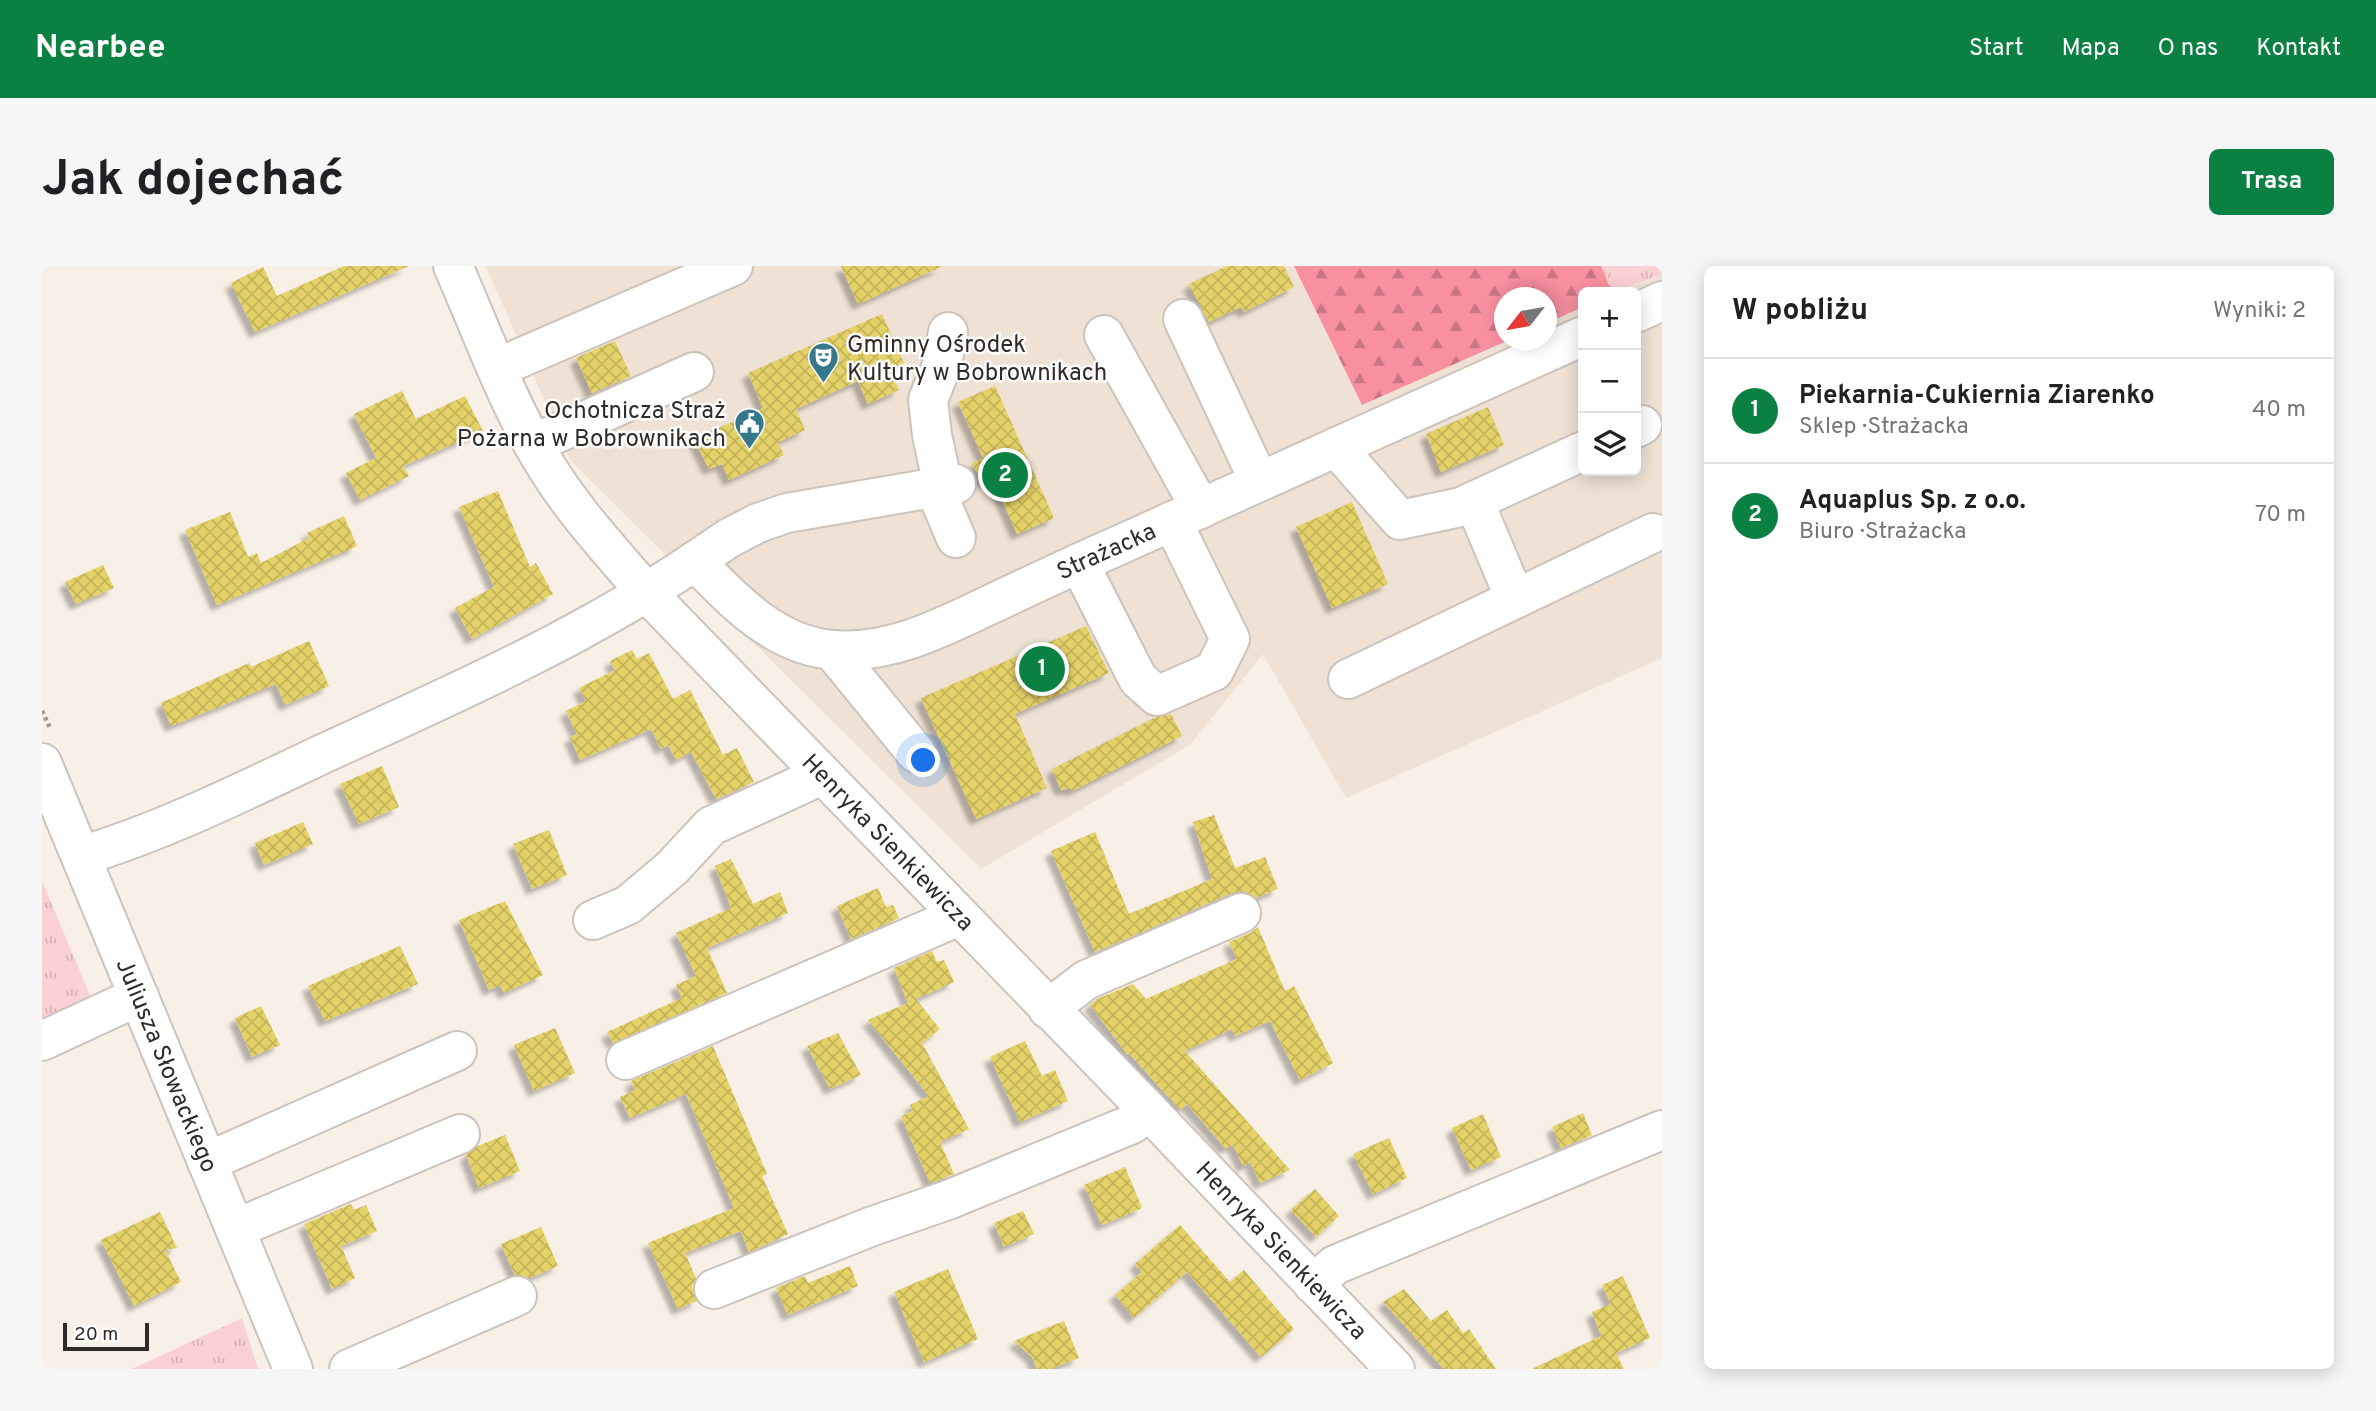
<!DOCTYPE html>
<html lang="pl">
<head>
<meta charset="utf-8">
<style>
	:root { --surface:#fff; --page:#f6f6f6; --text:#202124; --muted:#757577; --line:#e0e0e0; --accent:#0b8043 }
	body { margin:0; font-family:Overpass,sans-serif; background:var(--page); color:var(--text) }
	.controls { position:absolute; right:21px; top:21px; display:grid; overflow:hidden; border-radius:10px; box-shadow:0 4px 18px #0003 }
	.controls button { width:63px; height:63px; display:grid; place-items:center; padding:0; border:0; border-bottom:2px solid var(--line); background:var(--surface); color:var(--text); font:35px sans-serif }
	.compass { position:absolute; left:1452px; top:21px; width:63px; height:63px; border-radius:50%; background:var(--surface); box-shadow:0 4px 18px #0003; rotate:239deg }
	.scale { position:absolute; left:21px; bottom:18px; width:86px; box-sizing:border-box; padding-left:7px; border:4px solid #2f2b28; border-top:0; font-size:19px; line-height:24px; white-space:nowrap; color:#2f2b28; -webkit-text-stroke:5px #fefefe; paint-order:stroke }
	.you { position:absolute; left:882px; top:495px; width:24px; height:24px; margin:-18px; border:5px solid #fff; border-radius:50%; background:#1a73e8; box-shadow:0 0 0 10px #1a73e833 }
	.badge { display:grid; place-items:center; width:46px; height:46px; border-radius:50%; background:var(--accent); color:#fff; font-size:23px; font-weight:700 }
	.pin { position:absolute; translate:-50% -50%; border:4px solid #fff; box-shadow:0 2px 7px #0006 }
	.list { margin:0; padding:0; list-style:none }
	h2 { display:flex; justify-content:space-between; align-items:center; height:91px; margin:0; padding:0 28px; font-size:30px }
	h2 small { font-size:23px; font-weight:400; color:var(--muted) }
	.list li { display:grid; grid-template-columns:46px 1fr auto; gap:21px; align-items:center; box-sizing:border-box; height:105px; padding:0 28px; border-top:2px solid var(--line) }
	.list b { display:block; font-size:26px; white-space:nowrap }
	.list p { margin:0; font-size:23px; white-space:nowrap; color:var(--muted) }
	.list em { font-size:23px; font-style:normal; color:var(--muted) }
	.icon { flex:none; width:38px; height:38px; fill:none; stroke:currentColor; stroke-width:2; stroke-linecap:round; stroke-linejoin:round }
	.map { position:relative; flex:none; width:1620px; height:1103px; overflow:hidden; border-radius:10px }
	header { display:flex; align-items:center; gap:42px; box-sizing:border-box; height:98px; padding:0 35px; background:var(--accent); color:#fff }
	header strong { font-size:33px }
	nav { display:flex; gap:38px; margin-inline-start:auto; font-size:24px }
	.intro { display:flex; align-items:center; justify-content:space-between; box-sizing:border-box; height:168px; padding:0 42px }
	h1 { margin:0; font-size:49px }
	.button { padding:18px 32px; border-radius:10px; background:var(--accent); color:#fff; font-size:24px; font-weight:700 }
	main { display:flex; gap:42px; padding:0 42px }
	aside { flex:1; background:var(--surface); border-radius:10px; box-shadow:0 4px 18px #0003 }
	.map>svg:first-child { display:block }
</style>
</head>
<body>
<header>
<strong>Nearbee</strong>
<nav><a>Start</a><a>Mapa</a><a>O nas</a><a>Kontakt</a></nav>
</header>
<div class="intro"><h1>Jak dojechać</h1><a class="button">Trasa</a></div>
<main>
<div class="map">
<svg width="1620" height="1103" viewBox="0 0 1620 1103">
	<defs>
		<pattern id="grass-tufts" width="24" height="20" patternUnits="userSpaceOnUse" patternTransform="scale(1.75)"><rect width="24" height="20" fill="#fbd0d5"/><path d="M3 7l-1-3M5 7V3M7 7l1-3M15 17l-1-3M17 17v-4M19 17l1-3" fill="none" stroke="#d7b3b7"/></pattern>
		<pattern id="forest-firs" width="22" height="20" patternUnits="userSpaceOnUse" patternTransform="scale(1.75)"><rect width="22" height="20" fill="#f990a0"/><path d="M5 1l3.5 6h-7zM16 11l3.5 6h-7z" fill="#ca7682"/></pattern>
		<pattern id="building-cross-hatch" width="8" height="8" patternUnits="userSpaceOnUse" patternTransform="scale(1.75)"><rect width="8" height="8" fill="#e4d167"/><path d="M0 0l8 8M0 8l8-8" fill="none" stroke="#c4b459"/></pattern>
		<filter id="shadow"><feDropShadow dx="-6" dy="6" stdDeviation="2" flood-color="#0004"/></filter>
	</defs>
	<rect width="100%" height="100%" fill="#f8efe6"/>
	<path fill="#efe1d4" d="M 444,0 L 1252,0 L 1320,139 L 1467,74 L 1504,74 L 1505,57 L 1541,41 L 1541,205 L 1594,205 L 1594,26 L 1575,26 L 1620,9 L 1620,392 L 1304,532 L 1221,388 L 1149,478 L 939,603 L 528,194 Z"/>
	<path fill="url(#grass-tufts)" d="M 1559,0 L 1620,0 L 1620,9 L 1570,26 Z
		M 0,615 L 52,739 L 0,761 Z
		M 200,1052 L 216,1103 L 90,1103 Z"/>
	<path fill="url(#forest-firs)" d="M 1252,0 L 1559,0 L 1570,26 L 1541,26 L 1541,41 L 1505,57 L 1504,32 L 1462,32 L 1462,74 L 1467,74 L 1320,139 Z"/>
	<path fill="url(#building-cross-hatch)" filter="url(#shadow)" d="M 302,0 L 367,0 L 213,66 L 189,17 L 221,1 L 235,30 Z
		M 799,0 L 901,0 L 816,38 Z
		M 1185,0 L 1242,0 L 1252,21 L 1202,46 L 1199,41 L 1167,56 L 1147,18 Z
		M 840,48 L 862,97 L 848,103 L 857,124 L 826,138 L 816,115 L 754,143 L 763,164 L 736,176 L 742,189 L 687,214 L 680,198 L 667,203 L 652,173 L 721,142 L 706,107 Z
		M 573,75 L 589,110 L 550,127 L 534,92 Z
		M 953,120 L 1012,252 L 975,268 L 951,213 L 940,217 L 930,197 L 941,192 L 916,136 Z
		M 360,125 L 374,153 L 423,130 L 441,165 L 361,200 L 367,210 L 318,234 L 304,207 L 334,192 L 312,148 Z
		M 1446,141 L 1462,179 L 1399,206 L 1384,168 Z
		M 456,225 L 488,301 L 494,297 L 511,328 L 430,373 L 413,342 L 452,321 L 417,241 Z
		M 1310,236 L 1346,318 L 1290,342 L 1254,261 Z
		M 188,246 L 206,291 L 215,287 L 219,297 L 267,272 L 265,267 L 302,250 L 315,280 L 175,339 L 143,264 Z
		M 61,299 L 72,322 L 34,338 L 23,316 Z
		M 1044,360 L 1067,407 L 973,448 L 1005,522 L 934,553 L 879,432 Z
		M 267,375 L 287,420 L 243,439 L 234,418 L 129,460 L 119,437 L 207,397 L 209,401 Z
		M 590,384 L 595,393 L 607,387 L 631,433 L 648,424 L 681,489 L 695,482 L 712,516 L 674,533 L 649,486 L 634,494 L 626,479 L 619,483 L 609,463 L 538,494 L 528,471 L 535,468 L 524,445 L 544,435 L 537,422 L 573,404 L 568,395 Z
		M 1129,448 L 1140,470 L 1030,525 L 1028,522 L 1019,524 L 1010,503 L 1114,451 Z
		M 340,500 L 357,541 L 317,558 L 298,518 Z
		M 1172,549 L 1193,602 L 1223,591 L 1236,623 L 1214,632 L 1202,625 L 1190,627 L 1053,686 L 1009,585 L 1053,566 L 1087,648 L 1170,613 L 1151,556 Z
		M 261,556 L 271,578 L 222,599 L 213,577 Z
		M 507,564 L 525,609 L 490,623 L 471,578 Z
		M 689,593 L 711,638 L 738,626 L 746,647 L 665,682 L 685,727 L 571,777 L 565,766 L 640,732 L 634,719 L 654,710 L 634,667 L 689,642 L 673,600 Z
		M 836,622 L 844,641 L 851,639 L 857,652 L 809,673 L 795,640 Z
		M 463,635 L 501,709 L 462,727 L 458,719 L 447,724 L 417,654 Z
		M 1216,661 L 1243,725 L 1252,720 L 1291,797 L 1258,814 L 1228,755 L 1193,770 L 1190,763 L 1143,785 L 1248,904 L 1218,917 L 1209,898 L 1212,895 L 1201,900 L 1191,879 L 1183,882 L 1145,838 L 1138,844 L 1088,788 L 1086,789 L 1048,739 L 1055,733 L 1091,718 L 1104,733 L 1195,693 L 1187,676 L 1208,667 Z
		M 358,680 L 376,718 L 283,755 L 266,720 Z
		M 890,685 L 895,696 L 902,694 L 912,716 L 874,733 L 898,763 L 880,777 L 927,863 L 898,876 L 912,908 L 888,917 L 859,850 L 871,845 L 868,839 L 887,830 L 826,754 L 866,737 L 852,702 Z
		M 219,740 L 238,779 L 210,791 L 193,752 Z
		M 513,762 L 533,807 L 492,825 L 472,779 Z
		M 796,767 L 819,809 L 788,823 L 765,780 Z
		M 983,775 L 1000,810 L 1013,804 L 1026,835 L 978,856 L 948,791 Z
		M 671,780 L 725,908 L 720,910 L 746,968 L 707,986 L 699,965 L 643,987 L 654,1012 L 650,1021 L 655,1035 L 636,1043 L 606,977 L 692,942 L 644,828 L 588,852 L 578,831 L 593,824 L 589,815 Z
		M 1541,847 L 1550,869 L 1519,882 L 1510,861 Z
		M 1441,848 L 1459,891 L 1429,904 L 1410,862 Z
		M 463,869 L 478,905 L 437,922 L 424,889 L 436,880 Z
		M 1347,872 L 1365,912 L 1331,928 L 1311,888 Z
		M 1083,901 L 1100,942 L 1060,959 L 1042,919 Z
		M 1273,923 L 1297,950 L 1274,971 L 1249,944 Z
		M 309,938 L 312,944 L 324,939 L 335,965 L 299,980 L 313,1012 L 290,1023 L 262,958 Z
		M 981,945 L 992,968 L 962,981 L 952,957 Z
		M 118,946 L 135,982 L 123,984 L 139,1016 L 92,1040 L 59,974 Z
		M 1138,959 L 1188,1016 L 1202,1004 L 1252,1063 L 1219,1091 L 1145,1006 L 1092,1052 L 1073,1029 L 1100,1006 L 1093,998 Z
		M 499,961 L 516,1000 L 488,1012 L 473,1009 L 459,978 Z
		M 808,1000 L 816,1020 L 746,1049 L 734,1022 L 763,1010 L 766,1017 Z
		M 906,1003 L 936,1073 L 882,1096 L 852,1026 Z
		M 1581,1010 L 1608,1072 L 1574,1087 L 1582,1103 L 1490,1103 L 1559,1070 L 1550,1046 L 1569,1038 L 1560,1019 Z
		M 1362,1023 L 1389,1055 L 1405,1044 L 1421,1067 L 1427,1063 L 1454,1103 L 1402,1103 L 1341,1036 Z
		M 1022,1055 L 1037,1092 L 1008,1103 L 995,1103 L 990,1091 L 972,1075 Z"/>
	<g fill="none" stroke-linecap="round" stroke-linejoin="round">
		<defs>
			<g id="minor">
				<path id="s1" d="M 411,0 C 439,63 463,131 498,190 C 527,240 566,282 603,325 L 1105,843 L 1353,1103"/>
				<path d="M 1594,47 L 1620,35"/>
				<path d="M 1141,53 L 1217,215"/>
				<path d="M 1062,69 L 1159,243"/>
				<path d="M 455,102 L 691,0"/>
				<path d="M 1594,162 L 1600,159"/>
				<path d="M 491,178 L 652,106"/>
				<path d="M 1294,181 L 1358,254 L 1419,241 L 1541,185"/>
				<path d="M 901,220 L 890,169 L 886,134 L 900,99 L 906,66"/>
				<path d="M 893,222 L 914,272"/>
				<path d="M 1432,235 L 1473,333"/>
				<path d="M 653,295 L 687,272 L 716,257 L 745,247 L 914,218"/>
				<path d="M 1037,297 L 1096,413 L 1115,430 L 1172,405 L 1188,373 L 1130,255"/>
				<path d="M 790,384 L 874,487"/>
				<path d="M 1306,413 L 1611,267"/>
				<path id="s2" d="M 0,497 L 251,1103"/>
				<path id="s3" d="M 39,590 C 125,564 206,523 287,485 C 412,428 539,372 653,295 C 691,334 733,380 792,384 C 852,389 909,357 962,332 C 999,315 1036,297 1073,281 C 1229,210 1385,140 1541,70"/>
				<path d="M 551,654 L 586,639 L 630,602 L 669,560 L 780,509"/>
				<path d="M 1006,743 L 1044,714 L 1199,647"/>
				<path d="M 0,775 L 97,730"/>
				<path d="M 584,794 L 917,650"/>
				<path d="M 165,896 L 415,785"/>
				<path d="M 193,963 L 418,868"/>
				<path d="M 1271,1018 L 1293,999 L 1620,864"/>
				<path d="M 672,1023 L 828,961 L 906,934 L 1090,858 L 1105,843"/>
				<path d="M 307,1103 L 475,1030"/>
			</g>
		</defs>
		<use href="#minor" stroke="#ccc4bb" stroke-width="42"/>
		<path stroke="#9f9892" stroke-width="4.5" stroke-dasharray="3.5 3.5" stroke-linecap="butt" d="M 0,445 L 9,464"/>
		<use href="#minor" stroke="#fff" stroke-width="38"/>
	</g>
	<defs>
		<symbol id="theatre-pin" viewBox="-11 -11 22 30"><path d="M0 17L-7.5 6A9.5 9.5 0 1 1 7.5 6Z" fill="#357889" stroke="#fefefe"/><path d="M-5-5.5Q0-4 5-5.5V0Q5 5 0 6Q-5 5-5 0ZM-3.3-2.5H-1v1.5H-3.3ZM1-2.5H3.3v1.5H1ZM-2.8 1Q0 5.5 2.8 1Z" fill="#fff"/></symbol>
		<symbol id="civic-pin" viewBox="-11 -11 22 30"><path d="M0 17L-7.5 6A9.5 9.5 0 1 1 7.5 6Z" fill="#357889" stroke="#fefefe"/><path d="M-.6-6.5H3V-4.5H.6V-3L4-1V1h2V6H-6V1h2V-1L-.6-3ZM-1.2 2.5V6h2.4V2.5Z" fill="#fff"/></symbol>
	</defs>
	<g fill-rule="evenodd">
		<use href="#theatre-pin" x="764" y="74" width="35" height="47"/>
		<use href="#civic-pin" x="690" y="140" width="35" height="47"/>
	</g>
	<g text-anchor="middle" stroke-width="5" stroke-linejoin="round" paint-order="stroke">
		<g font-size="24" fill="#2f2b28" stroke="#fefefe" text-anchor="start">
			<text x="805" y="86">Gminny Ośrodek<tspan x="805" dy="28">Kultury w Bobrownikach</tspan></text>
			<text x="684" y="152" text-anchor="end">Ochotnicza Straż<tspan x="684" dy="28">Pożarna w Bobrownikach</tspan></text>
		</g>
		<g font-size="24" fill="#2f2b28" stroke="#fefefe">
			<text dy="8" stroke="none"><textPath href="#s3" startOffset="1144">Strażacka</textPath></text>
			<text dy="8" stroke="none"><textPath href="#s1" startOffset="730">Henryka Sienkiewicza</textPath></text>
			<text dy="8" stroke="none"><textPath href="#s2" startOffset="327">Juliusza Słowackiego</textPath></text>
			<text dy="8" stroke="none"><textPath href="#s1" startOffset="1297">Henryka Sienkiewicza</textPath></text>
		</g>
	</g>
</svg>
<div class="controls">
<button>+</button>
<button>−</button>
<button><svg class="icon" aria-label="layers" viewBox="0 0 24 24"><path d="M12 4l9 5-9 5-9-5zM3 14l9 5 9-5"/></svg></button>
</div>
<svg class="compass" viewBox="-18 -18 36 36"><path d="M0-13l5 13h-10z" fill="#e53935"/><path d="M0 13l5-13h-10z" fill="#757577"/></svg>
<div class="scale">20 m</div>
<div class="you"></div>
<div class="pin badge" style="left:1000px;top:403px">1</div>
<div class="pin badge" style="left:963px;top:209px">2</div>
</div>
<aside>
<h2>W pobliżu<small>Wyniki: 2</small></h2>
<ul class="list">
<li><span class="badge">1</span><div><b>Piekarnia-Cukiernia Ziarenko</b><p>Sklep · Strażacka</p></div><em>40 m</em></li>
<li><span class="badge">2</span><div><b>Aquaplus Sp. z o.o.</b><p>Biuro · Strażacka</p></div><em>70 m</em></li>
</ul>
</aside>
</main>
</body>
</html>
